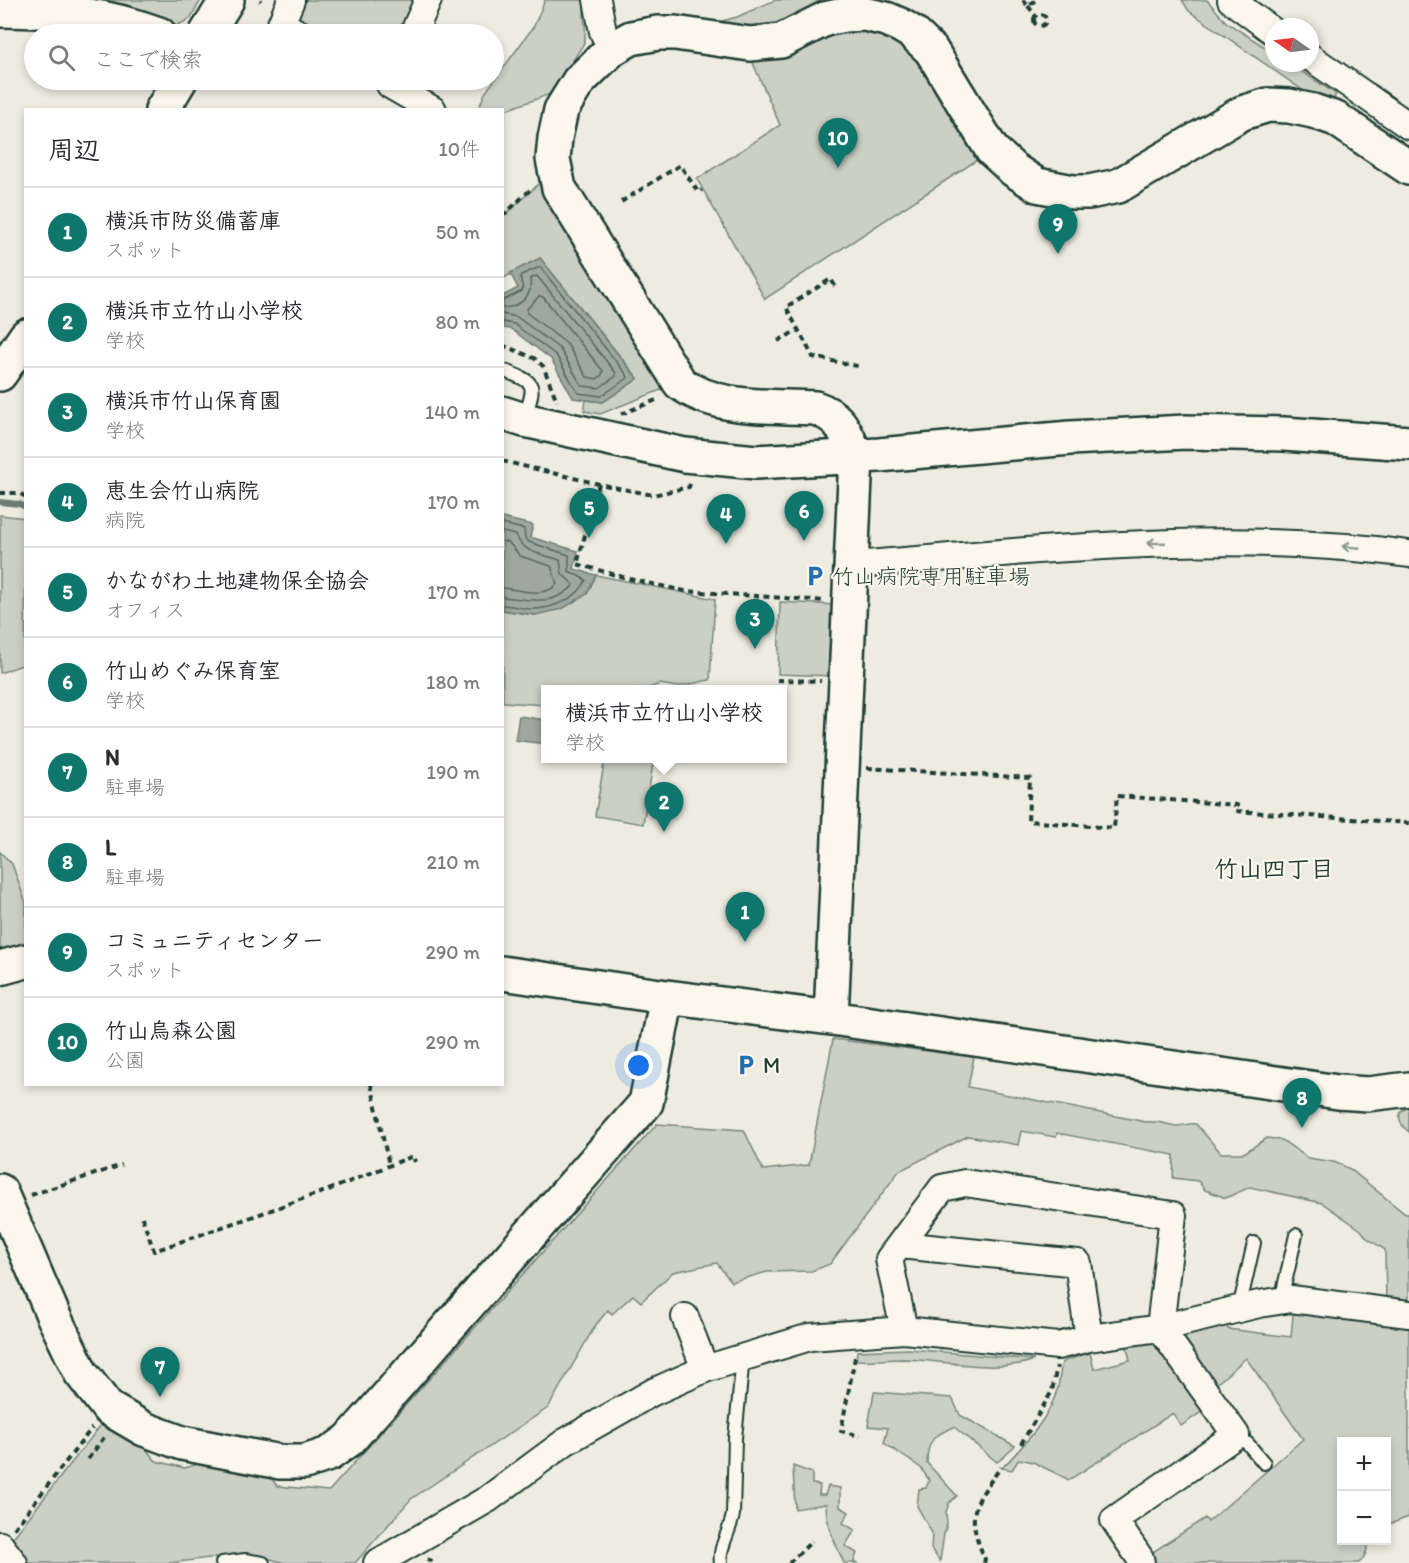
<!DOCTYPE html>
<html lang="ja">
<head>
<meta charset="utf-8">
<style>
	:root { --surface:#fff; --page:#f2f2f3; --text:#2b2b33; --muted:#7c7c81; --line:#e1e1e2; --accent:#0f766e }
	body { margin:0; font-family:Itim,"Klee One",sans-serif; background:var(--page); color:var(--text) }
	.controls { position:absolute; right:18px; bottom:18px; display:grid; overflow:hidden; border-radius:0px; box-shadow:0 3px 9px #0003 }
	.controls button { width:54px; height:54px; display:grid; place-items:center; padding:0; border:0; border-bottom:2px solid var(--line); background:var(--surface); color:var(--text); font:30px sans-serif }
	.compass { position:absolute; left:1265px; top:18px; width:54px; height:54px; border-radius:50%; background:var(--surface); box-shadow:0 3px 9px #0003; rotate:284deg }
	.you { position:absolute; left:639px; top:1066px; width:21px; height:21px; margin:-15px; border:4px solid #fff; border-radius:50%; background:#1a73e8; box-shadow:0 0 0 9px #1a73e833 }
	.badge { display:grid; place-items:center; width:39px; height:39px; border-radius:50%; background:var(--accent); color:#fff; font-size:20px; font-weight:700 }
	.pin { position:absolute; translate:-50% -50px; filter:drop-shadow(0 2px 3px #0008) }
	.pin::after { content:''; position:absolute; top:32px; width:21px; height:18px; background:inherit; clip-path:polygon(0 0,100% 0,50% 100%) }
	.popup { position:absolute; left:541px; top:685px; width:246px; height:78px; box-sizing:border-box; display:grid; place-content:center; border-radius:0px; background:var(--surface); filter:drop-shadow(0 2px 4px #0005); font-size:20px; white-space:nowrap; color:var(--muted) }
	.popup b { font-size:22px; color:var(--text) }
	.popup::after { content:''; position:absolute; left:50%; top:100%; margin-left:-12px; border:12px solid transparent; border-top-color:var(--surface) }
	.list { margin:0; padding:0; list-style:none }
	h2 { display:flex; justify-content:space-between; align-items:center; height:78px; margin:0; padding:0 24px; font-size:26px }
	h2 small { font-size:20px; font-weight:400; color:var(--muted) }
	.list li { display:grid; grid-template-columns:39px 1fr auto; gap:18px; align-items:center; box-sizing:border-box; height:90px; padding:0 24px; border-top:2px solid var(--line) }
	.list b { display:block; font-size:22px; white-space:nowrap }
	.list p { margin:0; font-size:20px; white-space:nowrap; color:var(--muted) }
	.list em { font-size:20px; font-style:normal; color:var(--muted) }
	.icon { flex:none; width:33px; height:33px; fill:none; stroke:currentColor; stroke-width:2; stroke-linecap:round; stroke-linejoin:round }
	.map { position:relative; flex:none; width:1409px; height:1563px; overflow:hidden }
	.search { position:absolute; background:var(--surface); box-shadow:0 3px 9px #0003; left:24px; top:24px; width:480px; height:66px; display:flex; align-items:center; gap:15px; box-sizing:border-box; padding:0 21px; border-radius:33px; color:var(--muted); font-size:22px }
	.panel { position:absolute; background:var(--surface); box-shadow:0 3px 9px #0003; left:24px; top:108px; width:480px; height:978px; border-radius:0px }
	.map>svg:first-child { display:block }
</style>
</head>
<body>
<div class="map">
<svg width="1409" height="1563" viewBox="0 0 1409 1563">
	<rect width="100%" height="100%" fill="#eeece1"/>
	<filter id="ink" filterUnits="userSpaceOnUse"><feTurbulence type="fractalNoise" baseFrequency=".0167" numOctaves="2"/><feDisplacementMap in="SourceGraphic" scale="12" xChannelSelector="R" yChannelSelector="G"/><feConvolveMatrix kernelMatrix="1 2 1 2 8 2 1 2 1" color-interpolation-filters="sRGB"/></filter>
	<g filter="url(#ink)">
		<path fill="#cbcfc4" stroke="#75867c" stroke-width="1.5" d="M 75,0 L 201,0 L 190,19 L 170,29 Z
			M 302,0 L 418,0 L 402,34 L 314,34 L 302,28 L 297,11 Z
			M 545,0 L 586,0 C 580,14 589,28 584,43 L 553,93 L 506,110 L 503,127 L 502,110 L 478,110 L 485,93 L 534,26 Z
			M 775,0 L 845,0 L 767,28 L 750,28 L 714,23 L 737,17 Z
			M 1182,0 L 1207,0 L 1226,22 L 1274,53 L 1274,63 L 1289,63 L 1336,94 L 1332,103 L 1311,96 L 1189,11 Z
			M 869,30 L 889,35 L 905,45 L 919,59 L 966,140 L 980,158 L 765,299 L 697,179 L 780,125 L 750,56 L 827,35 Z
			M 542,181 L 669,387 L 600,414 L 584,411 L 586,400 L 603,402 L 638,378 L 540,258 L 504,278 L 502,276 L 502,217 Z
			M 0,515 L 26,518 L 25,664 L 0,673 Z
			M 596,575 L 715,599 L 710,680 L 677,687 L 660,684 L 646,689 L 546,690 L 545,705 L 503,702 L 502,610 L 535,615 L 587,594 Z
			M 780,602 L 837,605 L 833,676 L 778,674 Z
			M 605,758 L 654,759 L 643,824 L 595,816 Z
			M 0,852 L 12,864 L 26,903 L 25,947 L 0,956 Z
			M 833,1039 L 974,1057 L 968,1087 L 1146,1122 C 1158,1121 1165,1124 1176,1126 C 1183,1126 1189,1123 1196,1124 L 1221,1153 L 1244,1153 L 1267,1138 L 1282,1140 L 1308,1158 L 1334,1162 L 1350,1169 L 1404,1213 L 1409,1215 L 1409,1517 L 1387,1525 L 1386,1442 L 1342,1442 L 1342,1540 L 1366,1541 C 1369,1549 1365,1557 1359,1563 L 1146,1563 L 1145,1557 L 1205,1518 L 1208,1522 L 1303,1439 L 1246,1358 L 1213,1387 L 1173,1337 L 1226,1317 L 1228,1329 L 1291,1337 L 1294,1304 L 1386,1301 L 1385,1250 L 1367,1238 L 1361,1230 L 1322,1203 L 1250,1187 L 1226,1198 L 1205,1190 L 1198,1181 L 1173,1178 L 1174,1155 L 1057,1133 L 1056,1137 L 1021,1131 L 1018,1145 L 968,1136 L 899,1171 L 830,1264 L 812,1271 L 767,1272 L 731,1282 L 717,1263 L 673,1272 L 641,1302 L 633,1295 L 612,1314 L 608,1310 L 595,1326 L 548,1408 L 411,1499 L 355,1563 L 285,1563 L 249,1553 L 170,1563 L 21,1563 L 8,1544 L 104,1421 L 146,1449 L 156,1461 L 185,1468 L 207,1461 L 269,1475 L 277,1486 L 329,1491 L 657,1124 L 744,1130 L 763,1170 L 809,1165 Z
			M 1409,1107 L 1409,1132 C 1399,1124 1394,1112 1409,1107 Z
			M 1155,1338 L 1210,1406 L 1181,1426 L 1173,1413 L 1069,1480 L 1033,1462 L 1019,1459 L 1012,1470 L 1002,1468 C 1024,1445 1050,1418 1058,1387 C 1060,1379 1060,1371 1062,1363 L 1067,1360 L 1090,1353 L 1094,1369 L 1130,1360 L 1126,1344 Z
			M 909,1349 L 1034,1360 C 998,1374 941,1360 903,1359 C 887,1359 872,1361 856,1360 L 857,1351 Z
			M 874,1392 L 952,1398 L 960,1415 L 1015,1446 L 1005,1456 L 997,1462 L 954,1427 C 934,1435 927,1440 927,1463 L 957,1496 L 949,1503 L 946,1512 L 947,1524 L 944,1534 L 940,1561 L 931,1549 L 932,1533 L 917,1506 L 919,1489 L 926,1488 L 929,1480 L 921,1468 L 884,1443 L 888,1428 L 868,1426 Z
			M 793,1466 L 812,1473 L 812,1484 L 820,1485 L 819,1495 L 825,1495 L 828,1486 L 840,1488 L 840,1507 L 849,1512 L 843,1523 L 855,1530 L 845,1546 L 857,1553 L 854,1561 L 857,1563 L 844,1563 C 835,1543 826,1525 826,1504 L 795,1509 Z"/>
		<path fill="#9fa89f" stroke="#6c7d74" stroke-width="1.5" d="M 540,258 L 638,379 L 603,402 L 573,398 L 551,359 L 511,329 L 503,328 L 503,296 L 518,288 L 510,273 Z
			M 502,518 L 533,525 L 530,537 L 578,551 L 574,569 L 596,575 L 587,594 L 562,609 L 535,615 L 503,610 Z
			M 519,716 L 545,720 L 545,744 L 515,740 Z"/>
		<g fill="none" stroke-linecap="round" stroke-linejoin="round">
			<path stroke="#52685f" stroke-width="1.5" d="M 539,296 L 543,297 L 603,371 L 602,375 L 597,379 L 587,377 L 567,344 L 527,313 L 527,309 Z
				M 502,301 L 522,291 C 525,285 518,280 521,275 L 540,267 L 627,375 L 628,378 L 601,396 L 578,393 L 556,355 L 514,324 L 502,322
				M 502,308 C 520,307 533,297 530,279 L 537,276 L 616,373 L 616,376 L 599,388 L 582,386 L 560,349 L 517,317 L 502,314
				M 502,524 L 524,529 L 525,538 L 529,542 L 569,555 L 569,571 L 586,580 C 579,598 554,608 535,609 C 525,610 513,605 502,605
				M 502,532 L 516,535 C 523,554 543,554 560,560 L 562,574 L 574,585 C 553,608 528,599 502,597
				M 502,541 L 509,543 L 520,556 L 551,566 L 557,584 C 545,599 519,589 502,588"/>
			<path stroke="#6c7d74" stroke-width="6" d="M 0,502 L 19,504 L 26,507"/>
			<defs>
				<path id="lane" d="M 502,370 C 538,383 535,383 525,418
					M 1281,1300 L 1296,1235
					M 1239,1309 L 1254,1243
					M 1236,1435 L 1248,1444 L 1264,1463
					M 222,1563 L 245,1560 L 263,1563
					M 721,1563 C 718,1548 731,1530 733,1514 L 735,1438 L 743,1357"/>
				<path id="street" d="M 291,0 L 281,24 L 300,34
					M 597,0 L 603,32 L 612,49
					M 1231,0 L 1274,32
					M 413,34 L 428,0
					M 1310,57 L 1409,126
					M 390,85 L 433,110
					M 852,565 C 1037,551 1224,528 1409,554
					M 900,1245 L 1078,1263 L 1089,1338
					M 685,1317 L 705,1369
					M 904,1330 L 889,1259 L 942,1188 L 965,1183 L 1173,1215 L 1160,1328 L 1236,1435 L 1114,1520 L 1140,1558 L 1141,1563
					M 0,1545 L 14,1563
					M 377,1563 L 488,1499 L 565,1442 L 653,1392 L 705,1369 L 810,1337 L 904,1330 L 1058,1346 L 1089,1338 L 1160,1328 L 1259,1304 L 1291,1299 L 1409,1314"/>
				<path id="secondary" d="M 0,10 C 60,11 101,13 159,34
					M 206,34 L 227,0
					M 162,110 L 180,80
					M 0,374 L 26,336
					M 502,413 L 524,420 L 685,455 L 756,462 L 879,455 L 1070,438 L 1186,432 L 1284,434 L 1409,443
					M 0,968 L 26,961
					M 502,973 L 667,997 L 831,1018 L 1338,1092 L 1368,1094 L 1409,1089
					M 831,1018 L 856,456 C 845,432 842,417 815,408 C 771,405 718,411 680,383 L 559,188 L 553,159 L 555,138 L 561,110 L 579,81 L 612,49 L 631,38 L 658,33 L 675,33 L 750,44 L 781,41 L 825,19 L 844,15 L 864,14 L 886,19 L 900,25 L 913,33 L 931,50 L 992,150 L 1014,170 L 1037,185 L 1073,192 L 1089,192 L 1118,186 L 1242,113 L 1268,105 L 1289,106 L 1313,111 L 1336,119 L 1409,168
					M 0,1191 L 53,1315 L 81,1373 L 108,1408 L 144,1429 L 182,1443 L 280,1462 L 305,1462 L 329,1454 L 349,1440 L 646,1103 L 667,997"/>
			</defs>
			<use href="#lane" stroke="#1f3d34" stroke-width="16"/>
			<use href="#street" stroke="#1f3d34" stroke-width="30"/>
			<use href="#secondary" stroke="#1f3d34" stroke-width="38"/>
			<path stroke="#1f3d34" stroke-width="4" stroke-dasharray="6 4.5" stroke-linecap="butt" d="M 260,0 L 261,1
				M 1023,0 L 1028,6 L 1036,0
				M 1028,6 L 1035,15
				M1034 20a6 6 0 1 1 12 0a6 6 0 1 1-12 0Z
				M 621,202 L 680,165 L 698,192 L 702,190
				M 502,213 L 505,214 L 532,188
				M 835,286 L 831,279 L 786,307 L 813,357 L 862,367
				M 778,341 L 798,330
				M 502,345 L 534,358 L 543,366 L 557,401
				M 621,414 L 659,399
				M 502,461 L 599,484 L 653,495 L 689,487 L 691,481
				M 599,484 L 577,564 L 630,579 L 685,591 L 825,601
				M 0,493 L 19,493 L 26,497
				M 777,680 L 821,681
				M 867,768 L 1030,778 L 1028,821 L 1114,828 L 1117,796 L 1237,805 L 1236,811 L 1409,823
				M 371,1084 L 389,1165
				M 31,1195 L 122,1165
				M 142,1217 L 154,1251 L 331,1189 L 413,1156 L 415,1162
				M 855,1357 L 841,1431 L 860,1436
				M 1021,1444 L 1052,1391 L 1057,1366
				M 88,1459 L 105,1436
				M 14,1529 L 92,1428
				M 427,1559 L 436,1563
				M 789,1563 L 812,1541
				M 984,1563 L 985,1559 C 965,1514 973,1505 1001,1467"/>
			<use href="#lane" stroke="#fbf7ec" stroke-width="12"/>
			<use href="#street" stroke="#fbf7ec" stroke-width="26"/>
			<use href="#secondary" stroke="#fbf7ec" stroke-width="33"/>
		</g>
		<defs><path id="oneway-shaft" d="M-6 0H5M1.5-3L5.5 0L1.5 3" fill="none" stroke-width="1.6" stroke-linecap="round" stroke-linejoin="round" transform="scale(1.5)"/></defs>
		<g stroke="#8d9a90">
			<use href="#oneway-shaft" transform="translate(1156 543) rotate(178)"/>
			<use href="#oneway-shaft" transform="translate(1351 547) rotate(-175)"/>
		</g>
	</g>
	<defs>
		<symbol id="parking-bare" viewBox="-9 -9 18 18"><path d="M-3.5-5.5H1a3.5 3.5 0 0 1 0 7H-1V5.5H-3.5ZM-1-3.4V-.6H.8a1.4 1.4 0 0 0 0-2.8Z" fill="#1f6fb2" stroke="#fbf7ec" stroke-width="2.5" paint-order="stroke"/></symbol>
	</defs>
	<g fill-rule="evenodd">
		<use href="#parking-bare" x="800" y="561" width="30" height="30"/>
		<use href="#parking-bare" x="731" y="1050" width="30" height="30"/>
	</g>
	<g text-anchor="middle" stroke-width="4.5" stroke-linejoin="round" paint-order="stroke">
		<g font-size="22" fill="#1f3d34" stroke="#fbf7ec" text-anchor="start">
			<text x="832" y="584">竹山病院専用駐車場</text>
			<text x="763" y="1073">M</text>
		</g>
		<g font-size="24" font-weight="bold" fill="#1f3d34" stroke="#fbf7ec">
			<text x="1274" y="877">竹山四丁目</text>
		</g>
	</g>
</svg>
<div class="controls">
<button>+</button>
<button>−</button>
</div>
<svg class="compass" viewBox="-18 -18 36 36"><path d="M0-13l5 13h-10z" fill="#e53935"/><path d="M0 13l5-13h-10z" fill="#7c7c81"/></svg>
<div class="you"></div>
<div class="pin badge" style="left:745px;top:942px">1</div>
<div class="pin badge" style="left:664px;top:832px">2</div>
<div class="popup"><b>横浜市立竹山小学校</b>学校</div>
<div class="pin badge" style="left:755px;top:649px">3</div>
<div class="pin badge" style="left:726px;top:544px">4</div>
<div class="pin badge" style="left:589px;top:538px">5</div>
<div class="pin badge" style="left:804px;top:541px">6</div>
<div class="pin badge" style="left:160px;top:1397px">7</div>
<div class="pin badge" style="left:1302px;top:1128px">8</div>
<div class="pin badge" style="left:1058px;top:254px">9</div>
<div class="pin badge" style="left:838px;top:168px">10</div>
<div class="search"><svg class="icon" aria-label="search" viewBox="0 0 24 24"><circle cx="10" cy="10" r="6"/><path d="M15 15l6 6"/></svg>ここで検索</div>
<section class="panel">
<h2>周辺<small>10件</small></h2>
<ul class="list">
<li><span class="badge">1</span><div><b>横浜市防災備蓄庫</b><p>スポット</p></div><em>50 m</em></li>
<li><span class="badge">2</span><div><b>横浜市立竹山小学校</b><p>学校</p></div><em>80 m</em></li>
<li><span class="badge">3</span><div><b>横浜市竹山保育園</b><p>学校</p></div><em>140 m</em></li>
<li><span class="badge">4</span><div><b>恵生会竹山病院</b><p>病院</p></div><em>170 m</em></li>
<li><span class="badge">5</span><div><b>かながわ土地建物保全協会</b><p>オフィス</p></div><em>170 m</em></li>
<li><span class="badge">6</span><div><b>竹山めぐみ保育室</b><p>学校</p></div><em>180 m</em></li>
<li><span class="badge">7</span><div><b>N</b><p>駐車場</p></div><em>190 m</em></li>
<li><span class="badge">8</span><div><b>L</b><p>駐車場</p></div><em>210 m</em></li>
<li><span class="badge">9</span><div><b>コミュニティセンター</b><p>スポット</p></div><em>290 m</em></li>
<li><span class="badge">10</span><div><b>竹山烏森公園</b><p>公園</p></div><em>290 m</em></li>
</ul>
</section>
</div>
</body>
</html>
